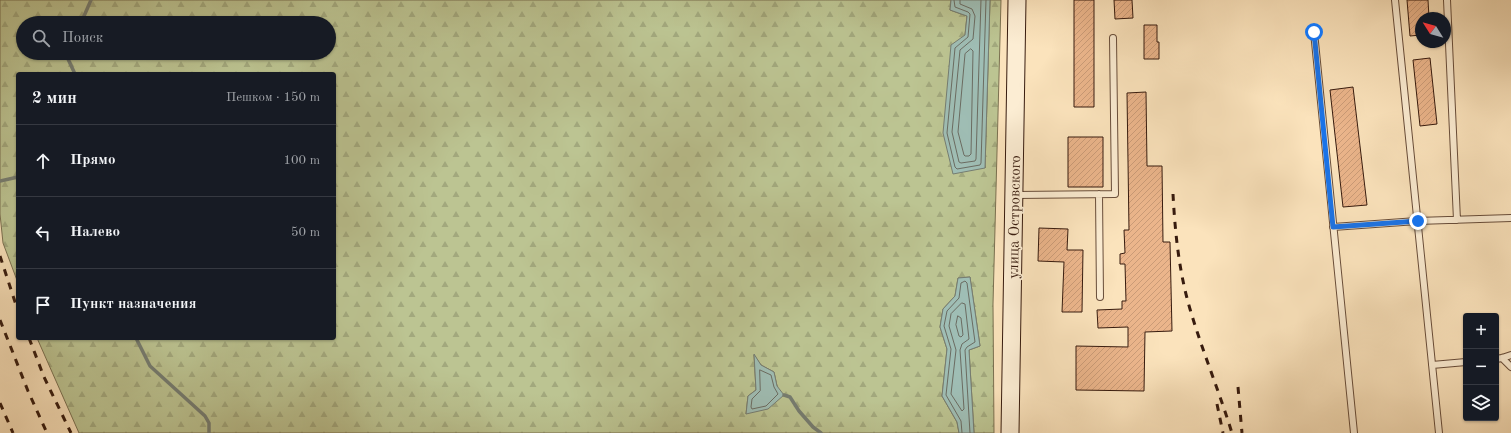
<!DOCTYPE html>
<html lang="ru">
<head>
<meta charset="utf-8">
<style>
	:root { --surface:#171b24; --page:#20242c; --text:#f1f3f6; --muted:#9ea1a6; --line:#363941 }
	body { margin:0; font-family:"Old Standard TT",serif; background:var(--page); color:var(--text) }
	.controls { position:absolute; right:12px; bottom:12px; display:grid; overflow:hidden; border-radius:4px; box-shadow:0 1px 3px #0004 }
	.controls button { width:36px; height:36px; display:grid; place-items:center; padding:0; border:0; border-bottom:1px solid var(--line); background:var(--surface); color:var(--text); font:20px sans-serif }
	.compass { position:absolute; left:1415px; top:12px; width:36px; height:36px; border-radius:50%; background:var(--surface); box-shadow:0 1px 3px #0004; rotate:307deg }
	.stop { position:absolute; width:12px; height:12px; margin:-9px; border:3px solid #1a73e8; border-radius:50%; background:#fff }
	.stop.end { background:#1a73e8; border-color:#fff; box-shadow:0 1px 4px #0008 }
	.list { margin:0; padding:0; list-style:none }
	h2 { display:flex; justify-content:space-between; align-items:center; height:52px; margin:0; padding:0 16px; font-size:17px }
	h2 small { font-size:13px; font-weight:400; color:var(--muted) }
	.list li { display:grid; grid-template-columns:26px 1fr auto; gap:12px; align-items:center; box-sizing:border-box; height:72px; padding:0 16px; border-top:1px solid var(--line) }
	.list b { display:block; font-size:15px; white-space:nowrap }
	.list em { font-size:13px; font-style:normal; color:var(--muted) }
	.icon { flex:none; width:22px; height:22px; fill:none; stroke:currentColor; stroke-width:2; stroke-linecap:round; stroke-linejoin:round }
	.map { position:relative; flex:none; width:1511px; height:433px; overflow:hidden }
	.search { position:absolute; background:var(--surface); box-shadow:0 1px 3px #0004; left:16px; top:16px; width:320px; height:44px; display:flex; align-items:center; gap:10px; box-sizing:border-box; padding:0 14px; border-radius:22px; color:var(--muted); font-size:15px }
	.panel { position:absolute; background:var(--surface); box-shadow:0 1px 3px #0004; left:16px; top:72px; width:320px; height:268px; border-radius:4px }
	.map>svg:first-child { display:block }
</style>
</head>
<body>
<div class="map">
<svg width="1511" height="433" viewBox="0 0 1511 433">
	<defs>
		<pattern id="forest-firs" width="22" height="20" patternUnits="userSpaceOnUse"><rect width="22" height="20" fill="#bcc492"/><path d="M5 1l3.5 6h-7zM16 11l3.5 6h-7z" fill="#a2a87d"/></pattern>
		<pattern id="building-hatch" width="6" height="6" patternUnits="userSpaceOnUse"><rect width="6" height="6" fill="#ebb58b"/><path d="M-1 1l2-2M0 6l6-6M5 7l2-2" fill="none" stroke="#ca9b77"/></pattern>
	</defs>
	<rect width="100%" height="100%" fill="#fbe3bc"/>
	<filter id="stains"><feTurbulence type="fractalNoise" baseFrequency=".005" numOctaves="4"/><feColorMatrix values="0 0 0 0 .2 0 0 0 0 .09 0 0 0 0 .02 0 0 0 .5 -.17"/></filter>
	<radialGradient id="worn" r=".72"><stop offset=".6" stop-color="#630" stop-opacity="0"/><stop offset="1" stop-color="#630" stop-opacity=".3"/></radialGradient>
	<path fill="url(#forest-firs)" stroke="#7a7050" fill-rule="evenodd" d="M 0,0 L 951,0 L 950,10 L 967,16 L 965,35 L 985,168 L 990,0 L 1001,0 L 993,304 L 994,433 L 974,433 L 969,350 L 980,346 L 970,277 L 958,278 L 955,296 L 943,309 L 940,327 L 947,349 L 942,396 L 957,422 L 959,433 L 79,433 L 37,338 L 334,338 L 334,74 L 18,74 L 18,283 L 3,243 L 0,214 ZM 23,23 L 329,23 L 329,53 L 23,53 ZM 754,355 L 761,365 L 774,372 L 777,386 L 746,414 L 748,396 L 756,390 Z"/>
	<path fill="#9fbeb5" stroke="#757d72" d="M 951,0 L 990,0 L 985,168 L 953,174 L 943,133 L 951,45 L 965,35 L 967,16 L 950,10 Z
		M 970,277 L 980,346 L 969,350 L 974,433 L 959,433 L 957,422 L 942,396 L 947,349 L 940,327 L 943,309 L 955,296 L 958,278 Z
		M 754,354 L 761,365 L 774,372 L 777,386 L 784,395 L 768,409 L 746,414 L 748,396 L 756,390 Z"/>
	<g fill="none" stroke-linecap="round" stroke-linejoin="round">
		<path stroke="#6b6c62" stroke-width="1" d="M 954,0 L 955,7 L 968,12 L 970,14 L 968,37 L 955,48 L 947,133 L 955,167 L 957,169 L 980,165 L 981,163 L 986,0
			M 960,0 L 960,4 L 972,9 L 975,16 L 973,39 L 960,50 L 952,132 L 959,162 L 961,163 L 975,161 L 976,159 L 981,0
			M 971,49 L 973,51 L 971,154 L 969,156 L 965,156 L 964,155 L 958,132 L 965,54 Z
			M 962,303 L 965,304 L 969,339 L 962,344 L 960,350 L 964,409 L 962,411 L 951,394 L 956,350 L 949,326 L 951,314 Z
			M 958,316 L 961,318 L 963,335 L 961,337 L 959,336 L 956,325 Z
			M 760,370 L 771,375 L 774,387 L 778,394 L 766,406 L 752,409 L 751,407 L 752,399 L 760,391 Z
			M 962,433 L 961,421 L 946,395 L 951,349 L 944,326 L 947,311 L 959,298 L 961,283 L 965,281 L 967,283 L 975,342 L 967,347 L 965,350 L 970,433"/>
		<path stroke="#757d72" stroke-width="3.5" d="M 81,23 L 91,0
			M 71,53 L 68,59 L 75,74
			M 0,181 L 18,177
			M 136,338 L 150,366 L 205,416 L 209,423 L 209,433
			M 784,395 L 790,397 L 799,411 L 813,427 L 821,433"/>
	</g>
	<path fill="url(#building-hatch)" stroke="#371b0e" d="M 1074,0 L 1094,0 L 1094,107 L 1074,107 Z
		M 1114,0 L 1132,0 L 1133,18 L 1115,19 Z
		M 1407,0 L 1428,0 L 1429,18 L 1421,18 L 1421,35 L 1410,36 Z
		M 1144,25 L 1157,25 L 1157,42 L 1159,42 L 1159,59 L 1144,59 Z
		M 1430,58 L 1437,124 L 1420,126 L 1413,60 Z
		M 1353,87 L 1367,205 L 1343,207 L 1330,90 Z
		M 1146,92 L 1147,166 L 1162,166 L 1163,242 L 1170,242 L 1172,331 L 1145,332 L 1144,391 L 1076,390 L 1076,346 L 1128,347 L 1128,327 L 1098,328 L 1097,310 L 1122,309 L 1122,301 L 1126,301 L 1125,264 L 1120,264 L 1120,254 L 1125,253 L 1124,230 L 1129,230 L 1127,93 Z
		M 1068,137 L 1103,137 L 1103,187 L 1068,187 Z
		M 1039,228 L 1068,229 L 1067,250 L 1083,250 L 1082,312 L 1062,312 L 1064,262 L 1038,261 Z"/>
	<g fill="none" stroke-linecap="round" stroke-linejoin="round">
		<defs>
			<path id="service" d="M 1395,0 L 1439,433
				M 1447,0 L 1457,220
				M 1314,32 L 1354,433
				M 1099,194 L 1100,297
				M 1014,195 L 1115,194 L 1113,38
				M 1333,227 L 1417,221 L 1511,218
				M 1502,358 L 1511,367
				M 1496,359 L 1502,358 L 1511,355
				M 1432,365 L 1466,362"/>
			<path id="secondary" d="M 1010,433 L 1017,0"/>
		</defs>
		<use href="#service" stroke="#684d3a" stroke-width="8"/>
		<use href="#secondary" stroke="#371b0e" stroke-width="19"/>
		<use href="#service" stroke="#fcedd3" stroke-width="6"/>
		<use href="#secondary" stroke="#fcedd3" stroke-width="17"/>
		<path stroke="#371b0e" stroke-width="3" stroke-dasharray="7 7" stroke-linecap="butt" d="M 1173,194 C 1175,232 1179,272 1190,309 C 1202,350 1219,391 1232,433
			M 0,256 L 18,311
			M 0,320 L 28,391 L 47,433
			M 29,338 L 44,377 L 71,433
			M 1238,387 L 1242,433
			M 0,403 L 13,433
			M 1217,404 L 1223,433"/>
	</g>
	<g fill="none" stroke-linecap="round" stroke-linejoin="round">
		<path stroke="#1a73e8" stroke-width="5" d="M 1314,32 L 1333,227 L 1418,221"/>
	</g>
	<g text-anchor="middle" stroke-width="3.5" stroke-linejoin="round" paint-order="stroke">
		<g font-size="15" fill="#371b0e" stroke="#fcedd3">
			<text transform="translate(1014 217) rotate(-89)" y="5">улица Островского</text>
		</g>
	</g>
	<rect width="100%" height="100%" filter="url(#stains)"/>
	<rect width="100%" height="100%" fill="url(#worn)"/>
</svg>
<div class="controls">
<button>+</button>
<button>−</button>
<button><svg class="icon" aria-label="layers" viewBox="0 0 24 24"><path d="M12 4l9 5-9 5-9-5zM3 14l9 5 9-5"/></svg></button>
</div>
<svg class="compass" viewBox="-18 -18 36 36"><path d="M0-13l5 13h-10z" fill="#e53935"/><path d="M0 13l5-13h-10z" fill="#9ea1a6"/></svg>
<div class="stop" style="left:1314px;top:32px"></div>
<div class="stop end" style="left:1418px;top:221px"></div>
<div class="search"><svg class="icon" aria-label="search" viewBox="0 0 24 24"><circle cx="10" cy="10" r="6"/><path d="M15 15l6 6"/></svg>Поиск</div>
<section class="panel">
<h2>2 мин<small>Пешком · 150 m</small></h2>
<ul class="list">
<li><svg class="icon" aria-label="ahead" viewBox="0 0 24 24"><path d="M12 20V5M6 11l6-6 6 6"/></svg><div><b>Прямо</b></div><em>100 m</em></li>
<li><svg class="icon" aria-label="left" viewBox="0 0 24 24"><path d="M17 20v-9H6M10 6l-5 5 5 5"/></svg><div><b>Налево</b></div><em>50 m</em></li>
<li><svg class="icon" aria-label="arrive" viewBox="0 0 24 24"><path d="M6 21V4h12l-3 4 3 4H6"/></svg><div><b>Пункт назначения</b></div></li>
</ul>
</section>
</div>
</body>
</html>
